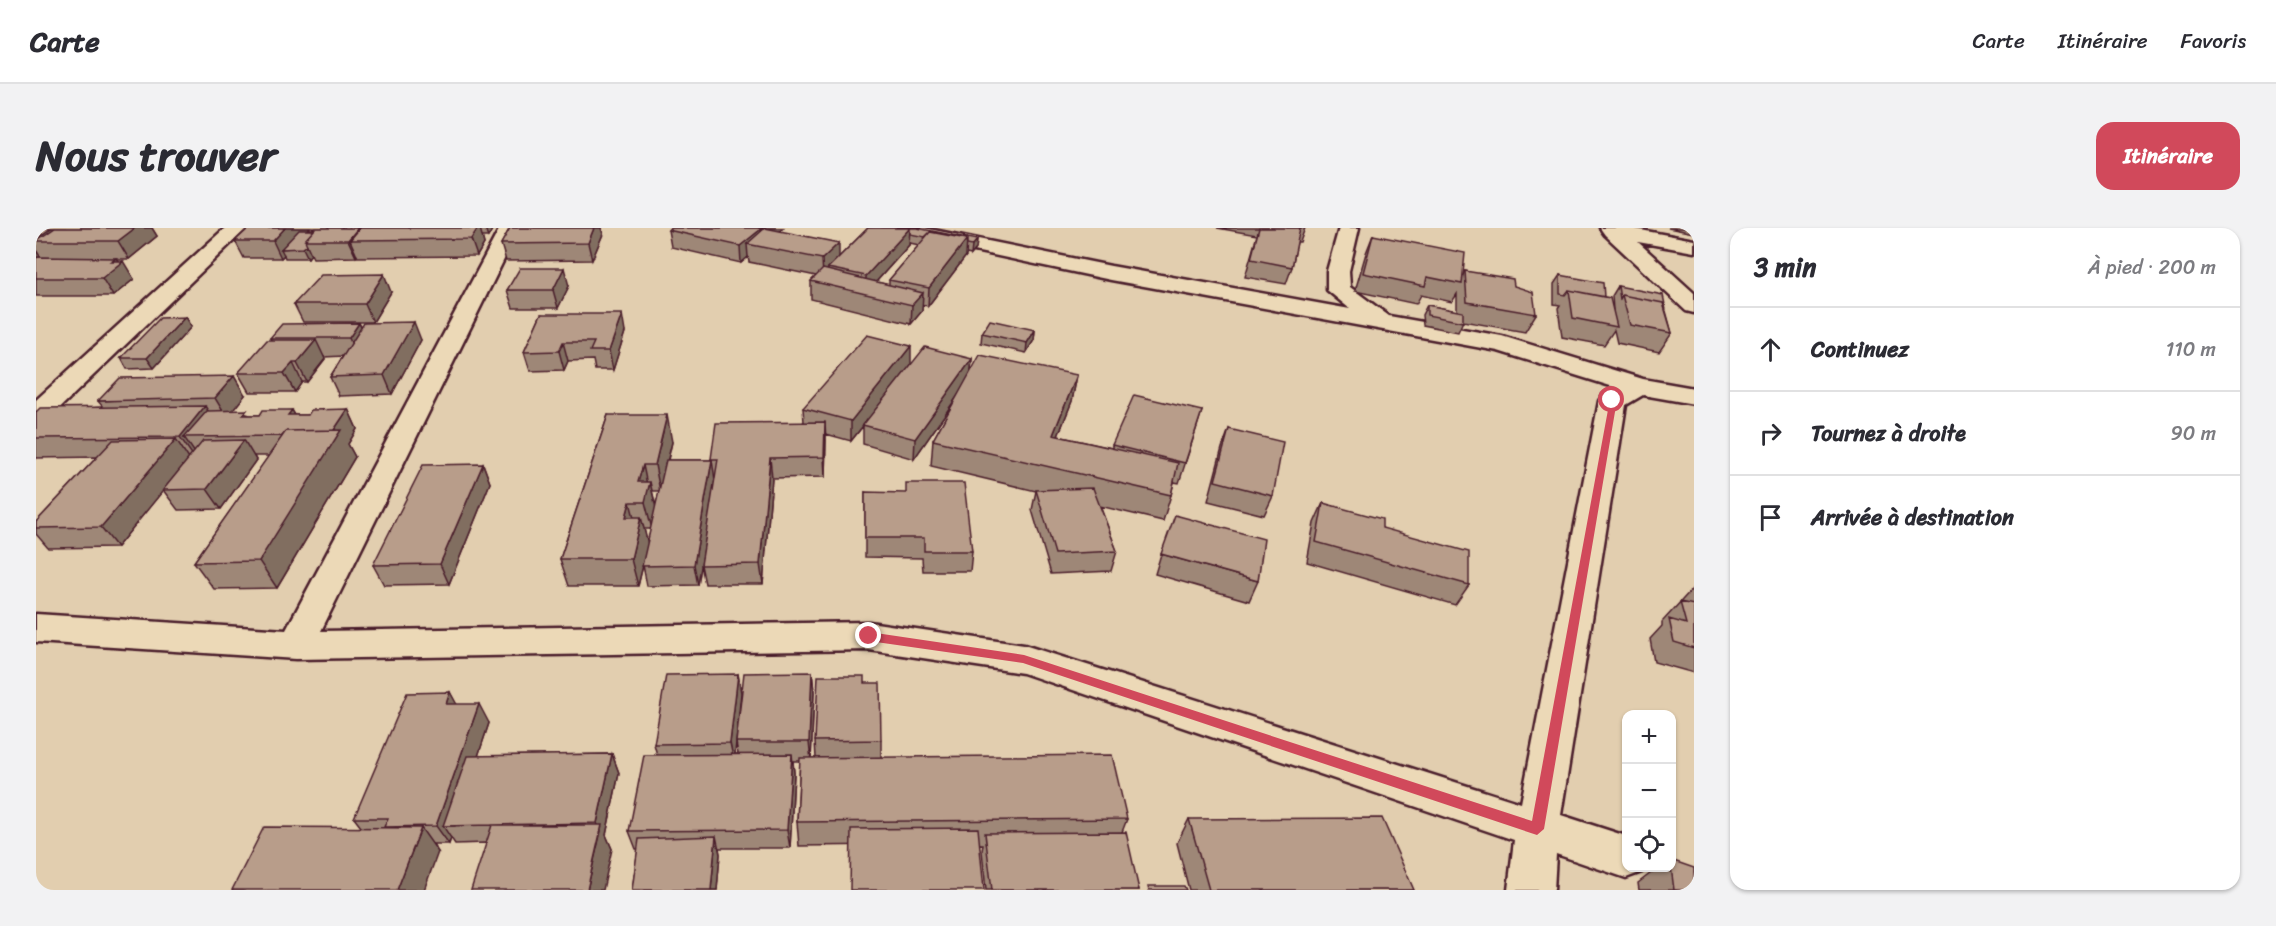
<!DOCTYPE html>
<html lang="fr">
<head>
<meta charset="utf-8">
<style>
	:root { --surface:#fff; --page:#f2f2f3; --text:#2b2b33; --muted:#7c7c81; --line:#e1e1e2; --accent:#d1495b }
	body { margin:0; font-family:Sriracha,sans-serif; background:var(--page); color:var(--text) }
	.controls { position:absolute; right:18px; bottom:18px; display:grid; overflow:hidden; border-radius:12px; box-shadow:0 2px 4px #0004 }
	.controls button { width:54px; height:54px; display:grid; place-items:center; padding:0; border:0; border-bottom:2px solid var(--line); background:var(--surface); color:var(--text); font:30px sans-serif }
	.stop { position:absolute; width:18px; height:18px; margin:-14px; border:4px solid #d1495b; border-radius:50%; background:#fff }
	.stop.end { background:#d1495b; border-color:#fff; box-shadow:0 2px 6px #0008 }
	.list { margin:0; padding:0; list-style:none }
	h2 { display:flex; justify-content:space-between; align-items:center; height:78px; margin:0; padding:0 24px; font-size:26px }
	h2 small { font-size:20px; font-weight:400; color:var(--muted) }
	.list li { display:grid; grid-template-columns:39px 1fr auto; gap:18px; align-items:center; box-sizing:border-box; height:84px; padding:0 24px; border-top:2px solid var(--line) }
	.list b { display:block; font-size:22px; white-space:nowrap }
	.list em { font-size:20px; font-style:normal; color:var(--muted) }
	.icon { flex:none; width:33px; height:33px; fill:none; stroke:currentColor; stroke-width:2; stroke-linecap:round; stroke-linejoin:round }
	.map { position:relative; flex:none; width:1658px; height:662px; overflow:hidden; border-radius:18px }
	header { display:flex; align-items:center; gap:36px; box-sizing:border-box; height:84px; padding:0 30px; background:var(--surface); border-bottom:2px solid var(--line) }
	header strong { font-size:28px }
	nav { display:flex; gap:33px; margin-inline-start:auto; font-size:21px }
	.intro { display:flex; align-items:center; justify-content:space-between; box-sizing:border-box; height:144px; padding:0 36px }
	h1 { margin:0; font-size:42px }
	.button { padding:15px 27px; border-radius:18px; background:var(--accent); color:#fff; font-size:21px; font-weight:700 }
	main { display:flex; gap:36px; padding:0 36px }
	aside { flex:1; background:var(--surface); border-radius:18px; box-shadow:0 2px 4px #0004 }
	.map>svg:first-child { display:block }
</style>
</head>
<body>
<header>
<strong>Carte</strong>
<nav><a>Carte</a><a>Itinéraire</a><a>Favoris</a></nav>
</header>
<div class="intro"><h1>Nous trouver</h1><a class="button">Itinéraire</a></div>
<main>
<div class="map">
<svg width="1658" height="662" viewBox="0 0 1658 662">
	<rect width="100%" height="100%" fill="#e2ceaf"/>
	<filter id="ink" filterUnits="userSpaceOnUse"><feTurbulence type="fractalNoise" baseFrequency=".0167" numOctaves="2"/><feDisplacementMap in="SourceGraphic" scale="12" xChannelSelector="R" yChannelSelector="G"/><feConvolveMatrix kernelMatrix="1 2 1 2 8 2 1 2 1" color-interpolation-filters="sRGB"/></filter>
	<g filter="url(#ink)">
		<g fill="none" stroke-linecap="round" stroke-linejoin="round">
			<defs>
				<path id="minor" d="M 189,0 L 211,0 L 10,193 L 0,195 L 0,172 Z
					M 464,0 L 480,0 L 482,3 L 285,403 L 833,394 L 988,417 L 1485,575 L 1563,173 L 1567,167 L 1581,160 L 1462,123 L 1075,52 L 858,6 L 851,4 L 848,0 L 888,0 L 1075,38 L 1314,81 L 1291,62 L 1291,43 L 1303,0 L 1323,0 L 1313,43 L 1314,59 L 1353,88 L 1466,108 L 1607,151 L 1658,160 L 1658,176 L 1607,167 L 1590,177 L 1525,587 L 1590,608 L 1590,640 L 1607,640 L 1606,644 L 1590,650 L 1520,626 L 1518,662 L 1472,662 L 1478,612 L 987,445 L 833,422 L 260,431 L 0,414 L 0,386 L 250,402 Z
					M 1564,0 L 1594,0 L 1658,12 L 1658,24 L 1602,14 L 1658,65 L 1658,85 L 1650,83 L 1569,7 Z"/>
			</defs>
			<use href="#minor" stroke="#4a1f2b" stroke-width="5"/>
			<use href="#minor" fill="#ecd9b7" fill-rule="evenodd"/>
		</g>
		<path fill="#9e8777" stroke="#4a1f2b" stroke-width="1.5" fill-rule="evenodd" d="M 0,0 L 116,0 L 121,8 L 93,31 L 80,31 L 98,51 L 77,68 L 0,68 Z
			M 213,0 L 274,0 L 272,2 L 277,1 L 276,0 L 457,0 L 452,9 L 446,9 L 448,16 L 441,28 L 321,29 L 321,28 L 320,29 L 277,30 L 275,26 L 272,30 L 249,30 L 248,27 L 245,30 L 208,30 L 199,13 Z
			M 474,0 L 565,0 L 567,6 L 556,32 L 470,33 L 465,16 Z
			M 634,0 L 747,0 L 744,3 L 803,29 L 832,0 L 941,12 L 940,21 L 935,27 L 930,26 L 930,28 L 892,78 L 886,77 L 886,83 L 875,96 L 775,71 L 775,53 L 780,48 L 713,34 L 712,29 L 705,35 L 635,19 L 632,2 ZM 874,15 L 883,17 L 853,52 L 853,57 L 840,54 L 873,17 Z
			M 1181,0 L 1269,0 L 1264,14 L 1261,14 L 1256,39 L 1250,56 L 1209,49 L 1221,7 Z
			M 1632,0 L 1658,0 L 1658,5 Z
			M 1337,7 L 1426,49 L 1429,43 L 1478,58 L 1500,86 L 1489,104 L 1427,93 L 1422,104 L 1387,97 L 1386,87 L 1391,77 L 1421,83 L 1421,66 L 1416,74 L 1385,67 L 1380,76 L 1319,63 L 1330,25 Z
			M 1524,47 L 1568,69 L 1577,82 L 1576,68 L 1582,58 L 1630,83 L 1636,105 L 1623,124 L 1581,115 L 1578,102 L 1568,117 L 1526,109 L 1522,80 L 1524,77 L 1518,76 L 1518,56 Z
			M 533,58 L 522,80 L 477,80 L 471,62 Z
			M 355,64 L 337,94 L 267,94 L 258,76 Z
			M 505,86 L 589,104 L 577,142 L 559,142 L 557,132 L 532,133 L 528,142 L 494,143 L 488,124 Z
			M 149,89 L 155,99 L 118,140 L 91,141 L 85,130 Z
			M 323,95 L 326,100 L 385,112 L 356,166 L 303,168 L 294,149 L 307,128 L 288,129 L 289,131 L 271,154 L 266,154 L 259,164 L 213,164 L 202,145 L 235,112 L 234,110 Z
			M 999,102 L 998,112 L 990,125 L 945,115 L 946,105 Z
			M 936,131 L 935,143 L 1041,147 L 1036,173 L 1022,208 L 1076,220 L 1076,217 L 1166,183 L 1143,255 L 1138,254 L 1135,267 L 1127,293 L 1064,278 L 1081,323 L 1075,343 L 1015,346 L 996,282 L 1000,263 L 895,238 L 897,212 L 919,172 L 878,231 L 827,216 L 827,198 L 815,213 L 790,206 L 789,249 L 736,250 L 727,356 L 669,356 L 665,337 L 679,250 L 678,250 L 662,357 L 611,358 L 607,337 L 602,358 L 533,358 L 524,331 L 572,187 L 636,214 L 632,232 L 675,232 L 675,231 L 768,194 L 767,180 L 875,137 L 853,165 ZM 616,263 L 623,263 L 620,278 ZM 608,301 L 615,301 L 611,315 Z
			M 209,167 L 197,182 L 214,187 L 224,187 L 256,182 L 259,187 L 272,187 L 312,181 L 321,201 L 312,216 L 319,229 L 241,360 L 178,361 L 158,334 L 233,228 L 218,228 L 220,232 L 185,281 L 142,282 L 127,262 L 128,261 L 81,319 L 12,320 L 0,306 L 0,294 L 61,229 L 0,230 L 0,184 L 67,179 L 62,173 Z
			M 1193,201 L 1237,268 L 1228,287 L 1172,273 L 1186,220 Z
			M 447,236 L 454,255 L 413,356 L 348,357 L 337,337 Z
			M 829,264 L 936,323 L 934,343 L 887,343 L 886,330 L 829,329 Z
			M 1287,275 L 1346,300 L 1433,357 L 1419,377 L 1271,334 L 1278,295 Z
			M 1125,326 L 1222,353 L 1213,373 L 1119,346 Z
			M 1658,359 L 1658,445 L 1618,434 L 1614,411 L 1626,398 L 1626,394 Z
			M 776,444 L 778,464 L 775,530 L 780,530 L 779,513 L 828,455 L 845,512 L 845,529 L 1091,591 L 1086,604 L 1103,662 L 950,662 L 946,623 L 947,616 L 763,618 L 761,594 L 764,533 L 757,533 L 758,545 L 754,620 L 683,620 L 684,626 L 681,662 L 596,662 L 602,621 L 600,621 L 593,603 L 621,527 L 618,516 L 702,446 L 705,465 L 699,526 L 702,526 L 700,514 Z
			M 414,464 L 420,476 L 453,495 L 442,528 L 576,526 L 583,545 L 570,607 L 576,621 L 450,615 L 419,616 L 415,610 L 413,616 L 397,616 L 402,624 L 325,599 L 318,590 Z
			M 1153,591 L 1378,662 L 1153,662 L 1141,615 Z
			M 1623,639 L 1635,639 L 1658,662 L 1603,662 L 1602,655 Z"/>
		<path fill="#816e61" stroke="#4a1f2b" stroke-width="1.5" d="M 15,0 L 30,0 L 0,13 L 0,11 Z
			M 99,0 L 116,0 L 121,8 L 93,31 L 82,13 Z
			M 249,0 L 274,0 L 255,20 L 245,21 L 248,27 L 245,30 L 237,13 Z
			M 322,0 L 334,0 L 314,12 L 321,28 L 320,29 L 312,12 Z
			M 442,0 L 444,0 L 448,16 L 441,28 L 435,11 Z
			M 449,0 L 457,0 L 452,9 Z
			M 558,0 L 565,0 L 567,6 L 556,32 L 552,15 Z
			M 726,0 L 747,0 L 728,16 Z
			M 874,0 L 873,17 L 830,65 L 830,48 Z
			M 725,1 L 726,18 L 711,16 L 712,29 L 705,35 L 704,18 Z
			M 931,11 L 930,28 L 892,78 L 893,60 Z
			M 941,12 L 940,21 L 935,27 L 936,18 Z
			M 803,15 L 803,32 L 792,40 L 792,43 L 787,49 L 786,31 Z
			M 271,17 L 275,26 L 272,30 L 267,20 Z
			M 0,22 L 7,33 L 0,38 Z
			M 80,30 L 84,36 L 87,33 L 98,51 L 77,68 L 66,50 L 75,33 Z
			M 528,40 L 533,58 L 522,80 L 517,62 Z
			M 348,46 L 355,64 L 337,94 L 329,76 Z
			M 887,65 L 886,83 L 875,96 L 876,77 Z
			M 586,86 L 589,104 L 577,142 L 573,123 Z
			M 149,89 L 155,99 L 118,140 L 111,130 Z
			M 378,94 L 385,112 L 356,166 L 348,147 Z
			M 323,95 L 332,114 L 321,128 L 313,110 Z
			M 999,102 L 998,112 L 990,125 L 991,115 Z
			M 280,112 L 289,131 L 271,154 L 261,135 Z
			M 527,114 L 532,133 L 528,142 L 523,123 Z
			M 875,118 L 875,137 L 815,213 L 815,193 Z
			M 936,131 L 934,150 L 878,231 L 879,211 Z
			M 257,135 L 266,154 L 259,164 L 248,145 Z
			M 1041,147 L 1036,173 L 1012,233 L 1017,207 Z
			M 198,148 L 209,167 L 191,190 L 179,170 Z
			M 169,178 L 182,198 L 148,209 L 159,225 L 157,228 L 144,209 Z
			M 312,181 L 321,201 L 312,216 L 319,229 L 241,360 L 223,333 L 294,208 Z
			M 256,182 L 266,201 L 252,187 Z
			M 631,187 L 636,214 L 624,263 L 619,237 Z
			M 789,194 L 790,213 L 789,249 L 788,229 Z
			M 140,211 L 153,231 L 81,319 L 65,299 Z
			M 208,212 L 220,232 L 185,281 L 171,261 Z
			M 734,230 L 736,250 L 727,356 L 724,336 Z
			M 676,232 L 679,252 L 662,357 L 658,337 Z
			M 447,236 L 454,255 L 413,356 L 404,336 Z
			M 607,237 L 612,262 L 614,254 L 620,280 L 616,301 L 609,274 L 602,254 Z
			M 594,274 L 601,301 L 590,289 Z
			M 605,289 L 612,316 L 602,358 L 595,331 Z
			M 776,444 L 778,464 L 775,533 L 773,514 Z
			M 702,446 L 705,465 L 698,534 L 694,515 Z
			M 414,464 L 425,484 L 410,476 Z
			M 443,476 L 453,495 L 419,598 L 407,598 L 415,610 L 413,616 L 400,598 Z
			M 576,526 L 583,545 L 570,607 L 576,621 L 567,662 L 551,662 L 565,603 L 561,595 Z
			M 756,526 L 758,545 L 754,620 L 751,602 Z
			M 385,600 L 402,624 L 388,662 L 361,662 Z
			M 680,608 L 684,626 L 681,662 L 675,662 Z"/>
		<path fill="#b89d8a" stroke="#4a1f2b" stroke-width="1.5" d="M 0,0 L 15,0 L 0,11 Z
			M 19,0 L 99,0 L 82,13 L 0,13 Z
			M 213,0 L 249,0 L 237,13 L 199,13 Z
			M 280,0 L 322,0 L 312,12 L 269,12 Z
			M 324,0 L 442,0 L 435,11 L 314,12 Z
			M 474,0 L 558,0 L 552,15 L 465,16 Z
			M 634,0 L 722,0 L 725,1 L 704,18 L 632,2 Z
			M 729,0 L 803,15 L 786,31 L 711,16 Z
			M 832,0 L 874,0 L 830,48 L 792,40 Z
			M 874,0 L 881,0 L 941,12 L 936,18 L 931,17 L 931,11 L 894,4 L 889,9 L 874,6 Z
			M 1223,0 L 1264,0 L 1256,39 L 1215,31 Z
			M 263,2 L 278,2 L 269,12 L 271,17 L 267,20 L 245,21 Z
			M 894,4 L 931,11 L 893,60 L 853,52 Z
			M 1337,7 L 1429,25 L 1426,56 L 1391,49 L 1389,58 L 1327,45 Z
			M 2,29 L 80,30 L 75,33 L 87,33 L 66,50 L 0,50 L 0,30 Z
			M 484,40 L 528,40 L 517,62 L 471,62 Z
			M 787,41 L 887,65 L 876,77 L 775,53 Z
			M 1429,43 L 1477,51 L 1478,58 L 1497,64 L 1500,86 L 1431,74 Z
			M 348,46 L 329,76 L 258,76 L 285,47 Z
			M 1524,47 L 1567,55 L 1568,69 L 1533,62 L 1529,67 L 1524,66 Z
			M 1582,58 L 1627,67 L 1630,82 L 1627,75 L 1586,67 L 1584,71 Z
			M 1533,62 L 1574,70 L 1581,99 L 1537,90 Z
			M 1586,67 L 1627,75 L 1636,105 L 1594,97 Z
			M 1391,77 L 1427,84 L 1427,94 L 1391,87 Z
			M 505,86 L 586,86 L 573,123 L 554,123 L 558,114 L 527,114 L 523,123 L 488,124 Z
			M 149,89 L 111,130 L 85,130 L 124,90 Z
			M 954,92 L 999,102 L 991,115 L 946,105 Z
			M 378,94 L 348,147 L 294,149 L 328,95 Z
			M 323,95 L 313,110 L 234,110 L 246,96 Z
			M 831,107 L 875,118 L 815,193 L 767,180 Z
			M 231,112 L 280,112 L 261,135 L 257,135 L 248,145 L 202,145 Z
			M 889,119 L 936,131 L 879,211 L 827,197 Z
			M 944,127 L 1041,147 L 1017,207 L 1142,235 L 1135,267 L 897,212 Z
			M 198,148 L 179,170 L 62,173 L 84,150 Z
			M 1098,167 L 1166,183 L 1149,235 L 1076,217 Z
			M 169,178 L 144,209 L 0,210 L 0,184 L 4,180 Z
			M 312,181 L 298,202 L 250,203 L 246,208 L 148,209 L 171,183 L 211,182 L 207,187 L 224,187 L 227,182 L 256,182 L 252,187 L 272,187 L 275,182 Z
			M 572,187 L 631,187 L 619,237 L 607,237 L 602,254 L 614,254 L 609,274 L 594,274 L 590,289 L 605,289 L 595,331 L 524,331 Z
			M 789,194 L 788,229 L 734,230 L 724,336 L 665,337 L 682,231 L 675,231 L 680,195 Z
			M 1193,201 L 1247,214 L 1237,268 L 1179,253 Z
			M 305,202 L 223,333 L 158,334 L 250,203 Z
			M 140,211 L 65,299 L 0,300 L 0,294 L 77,212 Z
			M 208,212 L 171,261 L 127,262 L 167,213 Z
			M 630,232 L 676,232 L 658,337 L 606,338 Z
			M 447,236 L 404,336 L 337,337 L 387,237 Z
			M 870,255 L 928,255 L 936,323 L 888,323 L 888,310 L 829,310 L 829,264 L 870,265 Z
			M 1057,260 L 1081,323 L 1019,326 L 1000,262 Z
			M 1287,275 L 1346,291 L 1346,300 L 1433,324 L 1433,357 L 1280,314 Z
			M 1139,287 L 1228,311 L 1222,353 L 1125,326 Z
			M 1644,374 L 1658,377 L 1658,420 L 1638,414 L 1633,391 L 1650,396 Z
			M 776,444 L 773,514 L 700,514 L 708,445 Z
			M 702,446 L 694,515 L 618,516 L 630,447 Z
			M 782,448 L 828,448 L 828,455 L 844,455 L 845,512 L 779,513 Z
			M 414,464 L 410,476 L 443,476 L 400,598 L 348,599 L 352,590 L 318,590 L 371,465 Z
			M 576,526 L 561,595 L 407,598 L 431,528 Z
			M 756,526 L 751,602 L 593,603 L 608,527 Z
			M 1076,527 L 1091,591 L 761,594 L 764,530 Z
			M 1346,590 L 1378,662 L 1173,662 L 1153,591 Z
			M 456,597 L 566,597 L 551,662 L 435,662 Z
			M 228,599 L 385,600 L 361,662 L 196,662 Z
			M 942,600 L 948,662 L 814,662 L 815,601 Z
			M 1090,604 L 1103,662 L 956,662 L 949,605 Z
			M 680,608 L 675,662 L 596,662 L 603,611 Z
			M 1635,632 L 1658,640 L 1658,662 L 1638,662 L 1635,639 Z
			M 1112,658 L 1148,658 L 1150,662 L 1113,662 Z"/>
	</g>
	<path fill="#d1495b" d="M 1574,171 L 1581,172 L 1508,601 L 1501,607 L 987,435 L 833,413 L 828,408 L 833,404 L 988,427 L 1496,593 Z"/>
</svg>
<div class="controls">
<button>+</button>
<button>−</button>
<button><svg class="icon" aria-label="locate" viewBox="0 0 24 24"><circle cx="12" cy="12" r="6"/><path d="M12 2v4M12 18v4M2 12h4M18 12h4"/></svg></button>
</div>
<div class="stop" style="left:1576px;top:172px"></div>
<div class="stop end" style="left:833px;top:408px"></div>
</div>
<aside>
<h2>3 min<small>À pied · 200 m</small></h2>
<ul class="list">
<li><svg class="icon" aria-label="ahead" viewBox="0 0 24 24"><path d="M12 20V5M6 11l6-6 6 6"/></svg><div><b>Continuez</b></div><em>110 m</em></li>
<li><svg class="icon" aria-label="right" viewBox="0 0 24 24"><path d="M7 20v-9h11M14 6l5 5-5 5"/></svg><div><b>Tournez à droite</b></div><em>90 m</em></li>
<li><svg class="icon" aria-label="arrive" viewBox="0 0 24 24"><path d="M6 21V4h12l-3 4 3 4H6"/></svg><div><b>Arrivée à destination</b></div></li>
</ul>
</aside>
</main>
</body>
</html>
